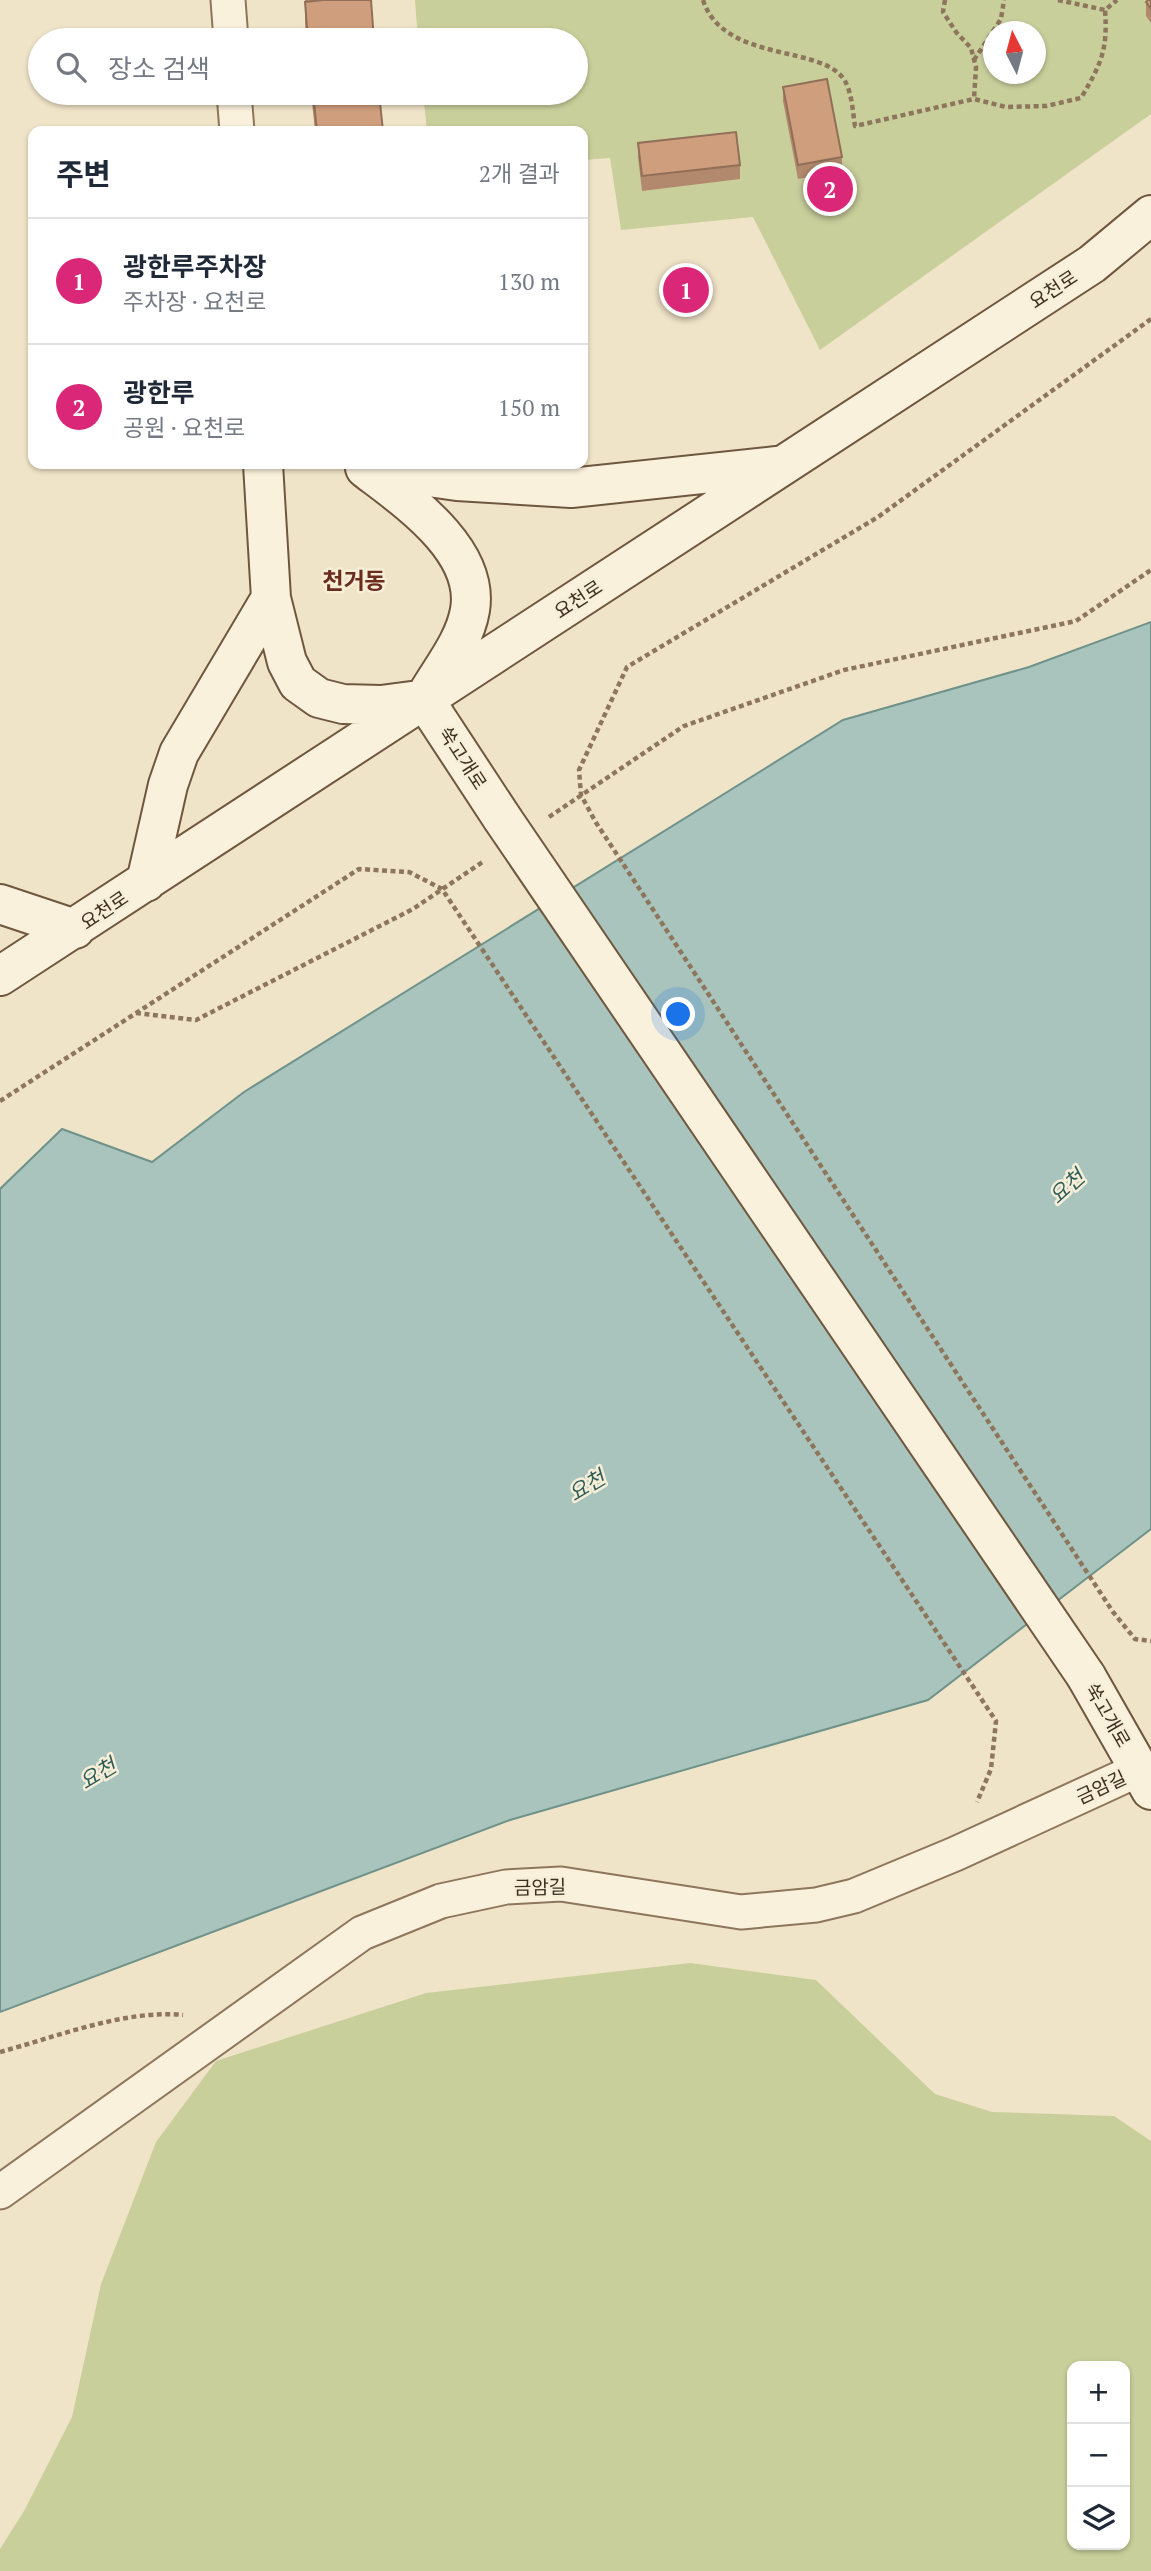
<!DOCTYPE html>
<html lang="ko">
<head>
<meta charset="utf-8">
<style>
	:root { --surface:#fff; --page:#f6f6f7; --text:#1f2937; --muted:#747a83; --line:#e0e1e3; --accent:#db2777 }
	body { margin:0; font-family:"PT Serif","Noto Sans KR",serif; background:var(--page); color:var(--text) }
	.controls { position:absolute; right:21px; bottom:21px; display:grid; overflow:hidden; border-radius:14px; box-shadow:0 2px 5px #0004 }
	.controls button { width:63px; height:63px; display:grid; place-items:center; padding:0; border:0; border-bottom:2px solid var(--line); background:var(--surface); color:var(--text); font:35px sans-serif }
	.compass { position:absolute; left:983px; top:21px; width:63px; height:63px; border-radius:50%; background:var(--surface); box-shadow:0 2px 5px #0004; rotate:354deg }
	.you { position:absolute; left:679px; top:1015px; width:24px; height:24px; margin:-18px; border:5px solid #fff; border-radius:50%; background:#1a73e8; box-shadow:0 0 0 10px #1a73e833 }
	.badge { display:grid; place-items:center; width:46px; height:46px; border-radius:50%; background:var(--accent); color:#fff; font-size:23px; font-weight:700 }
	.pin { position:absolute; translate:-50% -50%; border:4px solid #fff; box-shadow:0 2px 7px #0006 }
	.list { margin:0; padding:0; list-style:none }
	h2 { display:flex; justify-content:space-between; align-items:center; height:91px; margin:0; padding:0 28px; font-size:30px }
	h2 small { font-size:23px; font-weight:400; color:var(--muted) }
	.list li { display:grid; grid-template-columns:46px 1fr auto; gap:21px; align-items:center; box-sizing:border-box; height:126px; padding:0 28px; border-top:2px solid var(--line) }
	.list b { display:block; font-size:26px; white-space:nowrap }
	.list p { margin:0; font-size:23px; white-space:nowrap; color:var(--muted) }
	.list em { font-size:23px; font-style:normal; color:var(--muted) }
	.icon { flex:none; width:38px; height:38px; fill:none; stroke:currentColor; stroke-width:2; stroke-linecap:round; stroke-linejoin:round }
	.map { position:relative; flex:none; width:1151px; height:2571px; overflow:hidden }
	.search { position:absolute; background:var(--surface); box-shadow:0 2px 5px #0004; left:28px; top:28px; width:560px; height:77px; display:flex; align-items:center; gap:18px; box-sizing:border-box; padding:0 24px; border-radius:38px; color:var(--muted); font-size:26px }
	.panel { position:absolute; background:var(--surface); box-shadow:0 2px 5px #0004; left:28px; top:126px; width:560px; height:343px; border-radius:14px }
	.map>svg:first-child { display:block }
</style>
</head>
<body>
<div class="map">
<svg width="1151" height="2571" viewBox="0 0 1151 2571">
	<rect width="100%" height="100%" fill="#f0e4c8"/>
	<path fill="#c9cf9b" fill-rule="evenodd" d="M 415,0 L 1151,0 L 1151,114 L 820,350 L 753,217 L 621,230 L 610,158 L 583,160 L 583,131 L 427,131 L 423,93 L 576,93 L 576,40 L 418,40 ZM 993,32 L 1036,32 L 1036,74 L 993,74 Z
		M 690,1963 L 816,1980 L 935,2094 L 992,2112 L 1114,2116 L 1151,2141 L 1151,2571 L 0,2571 L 0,2549 L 24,2511 L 72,2417 L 101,2284 L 156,2142 L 216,2061 L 426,1993 ZM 1072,2366 L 1125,2366 L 1125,2545 L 1072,2545 Z"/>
	<path fill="#a9c4bc" stroke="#6f938a" stroke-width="2" d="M 1151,622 L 1151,1529 L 928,1700 L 510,1820 L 0,2012 L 0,1189 L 62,1129 L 152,1162 L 244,1092 L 843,720 L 1029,667 Z"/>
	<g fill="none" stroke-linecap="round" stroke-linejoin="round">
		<defs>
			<path id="street" d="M 228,0 L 231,40
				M 234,93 L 237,131
				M 0,2192 L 362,1933 L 441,1901 L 506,1887 L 561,1884 L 741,1912 L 816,1905 L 854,1896 L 955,1854 L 1140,1769"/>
			<path id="secondary" d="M 263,464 L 271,598 L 287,662 L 298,683 L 319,698 L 343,704 L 381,705 L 419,700
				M 365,468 L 457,481 L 571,488 L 777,466
				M 366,469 C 408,501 480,550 470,610 C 465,640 444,666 429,691
				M 424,699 L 502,818
				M 146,882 L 168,785 L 179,753 L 271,598
				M 0,904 L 75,929
				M 0,976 L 1092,264 L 1151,215
				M 1086,1676 L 1151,1790"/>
		</defs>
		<use href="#street" stroke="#8d765c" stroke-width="37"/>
		<use href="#secondary" stroke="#6f573f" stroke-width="42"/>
		<path stroke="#8d765c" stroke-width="4.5" stroke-dasharray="5 3.5" stroke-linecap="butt" d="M 703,0 C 724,65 827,43 846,83 C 852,95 853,113 855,126 L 974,99 L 1006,107 L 1046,106 L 1081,98 C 1101,64 1108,50 1105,10 L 1117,0
			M 945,0 L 943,12 L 956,32 L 971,48 L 976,67 L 974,99
			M 1058,0 L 1105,10
			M 974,60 L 1001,19 L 1004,0
			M 1151,319 L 878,517 L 627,667 L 579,770 L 581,795 L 595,821 L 1113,1612 L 1135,1639 L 1151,1641
			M 549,817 L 684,726 L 844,670 L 1076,621 L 1151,570
			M 136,1013 L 196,1020 L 413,909 L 484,861
			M 0,1101 L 359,869 L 409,872 L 442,889 L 996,1721 L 991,1769 L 977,1802
			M 0,2052 C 56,2037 126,2009 183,2015"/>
		<use href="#street" stroke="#faf1dc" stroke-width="33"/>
		<use href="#secondary" stroke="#faf1dc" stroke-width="38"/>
		<defs>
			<path id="secondary-bridge" d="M 502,818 L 1086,1676"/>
		</defs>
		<use href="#secondary-bridge" stroke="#6f573f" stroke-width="42" stroke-linecap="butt"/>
		<use href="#secondary-bridge" stroke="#faf1dc" stroke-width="38"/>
	</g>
	<path fill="#b2896c" d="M 305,0 L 372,0 L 371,5 L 374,40 L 306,40 L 305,22 Z
		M 1151,0 L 1151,23 L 1146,16 L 1146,2 Z
		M 783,87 L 842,157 L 842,171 L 798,179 L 783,101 Z
		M 311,93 L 379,93 L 383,131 L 315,131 Z
		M 638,143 L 740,165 L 740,179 L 642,191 L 638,157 Z"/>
	<path fill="#cf9f7d" stroke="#916f58" stroke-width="2" d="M 323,0 L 371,0 L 374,40 L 308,40 L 305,2 Z
		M 1148,0 L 1151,0 L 1151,9 L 1146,2 Z
		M 827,79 L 842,157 L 798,165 L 783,87 Z
		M 313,93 L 379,93 L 383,131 L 317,131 Z
		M 736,132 L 740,165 L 642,176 L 638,143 Z"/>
	<g text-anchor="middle" stroke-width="5" stroke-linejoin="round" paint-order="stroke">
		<g font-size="19" fill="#3d2e20" stroke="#f7eed8">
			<text transform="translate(1053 289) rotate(-33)" y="7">요천로</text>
			<text transform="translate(578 599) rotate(-33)" y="7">요천로</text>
			<text transform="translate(463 758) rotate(57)" y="7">쑥고개로</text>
			<text transform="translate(104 910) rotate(-34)" y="7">요천로</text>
			<text transform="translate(1108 1715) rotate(60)" y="7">쑥고개로</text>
			<text transform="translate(1101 1787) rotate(-25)" y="7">금암길</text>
			<text transform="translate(540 1887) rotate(-1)" y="7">금암길</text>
		</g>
		<g font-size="21" font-style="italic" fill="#2f5d5a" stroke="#f7eed8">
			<text transform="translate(1067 1187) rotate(-42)" y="7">요천</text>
			<text transform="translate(587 1486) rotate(-31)" y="7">요천</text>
			<text transform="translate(98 1774) rotate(-31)" y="7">요천</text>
		</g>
		<g font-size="23" font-weight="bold" fill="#6b2e1e" stroke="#f7eed8">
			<text x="354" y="589">천거동</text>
		</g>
	</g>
</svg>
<div class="controls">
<button>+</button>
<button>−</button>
<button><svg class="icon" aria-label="layers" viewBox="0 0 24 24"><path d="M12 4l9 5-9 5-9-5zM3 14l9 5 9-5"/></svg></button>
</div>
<svg class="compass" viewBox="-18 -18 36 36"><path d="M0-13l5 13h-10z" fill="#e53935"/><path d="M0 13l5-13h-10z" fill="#747a83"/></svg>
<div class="you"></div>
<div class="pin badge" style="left:686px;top:290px">1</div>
<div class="pin badge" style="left:830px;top:189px">2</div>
<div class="search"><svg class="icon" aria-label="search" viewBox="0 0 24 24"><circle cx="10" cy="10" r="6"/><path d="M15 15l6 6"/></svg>장소 검색</div>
<section class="panel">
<h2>주변<small>2개 결과</small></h2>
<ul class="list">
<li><span class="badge">1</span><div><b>광한루주차장</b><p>주차장 · 요천로</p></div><em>130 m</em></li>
<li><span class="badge">2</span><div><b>광한루</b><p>공원 · 요천로</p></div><em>150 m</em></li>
</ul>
</section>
</div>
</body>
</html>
